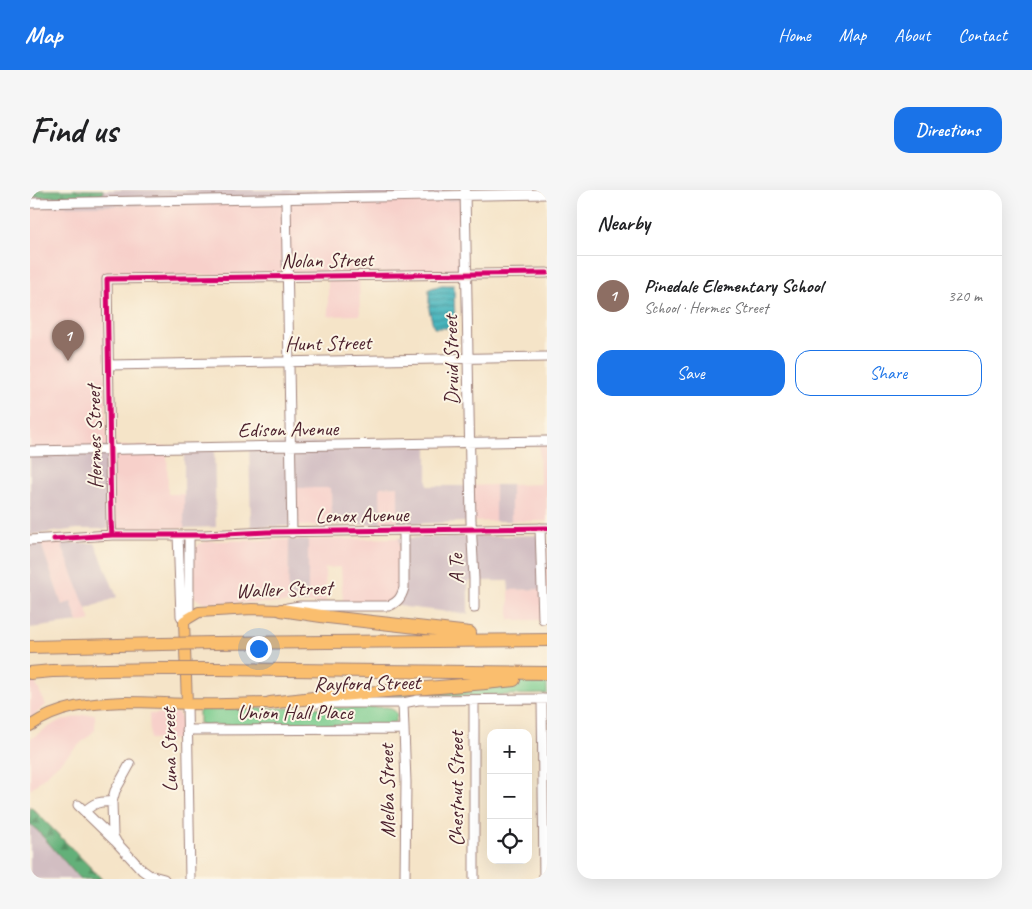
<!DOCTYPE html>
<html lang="en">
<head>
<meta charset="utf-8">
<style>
	:root { --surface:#fff; --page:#f6f6f6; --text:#202124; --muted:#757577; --line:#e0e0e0; --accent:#1a73e8 }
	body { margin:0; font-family:Caveat,sans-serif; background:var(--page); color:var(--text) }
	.controls { position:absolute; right:15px; bottom:15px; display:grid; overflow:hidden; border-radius:10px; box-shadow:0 5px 20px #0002 }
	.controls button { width:45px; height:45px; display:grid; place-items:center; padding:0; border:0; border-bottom:1px solid var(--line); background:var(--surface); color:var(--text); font:25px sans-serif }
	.you { position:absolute; left:228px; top:458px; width:18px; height:18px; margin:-12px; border:4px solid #fff; border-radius:50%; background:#1a73e8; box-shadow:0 0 0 8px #1a73e833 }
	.badge { display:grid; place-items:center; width:32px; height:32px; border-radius:50%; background:var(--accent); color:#fff; font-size:16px; font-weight:700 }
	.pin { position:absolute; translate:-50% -41px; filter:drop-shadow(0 1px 2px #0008) }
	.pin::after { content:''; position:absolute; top:26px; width:18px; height:15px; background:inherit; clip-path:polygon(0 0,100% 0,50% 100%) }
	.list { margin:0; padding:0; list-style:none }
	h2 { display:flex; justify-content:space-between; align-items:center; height:65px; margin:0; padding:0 20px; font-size:21px }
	h2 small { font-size:16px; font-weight:400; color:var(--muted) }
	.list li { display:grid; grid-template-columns:32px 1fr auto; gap:15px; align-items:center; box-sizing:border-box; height:80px; padding:0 20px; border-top:1px solid var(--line) }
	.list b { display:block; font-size:19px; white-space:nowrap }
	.list p { margin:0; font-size:16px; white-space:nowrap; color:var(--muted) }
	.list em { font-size:16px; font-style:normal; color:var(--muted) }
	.actions { display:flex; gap:10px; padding:15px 20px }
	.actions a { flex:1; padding:11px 0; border:1px solid var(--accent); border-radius:15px; text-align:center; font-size:18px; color:var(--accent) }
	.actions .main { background:var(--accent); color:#fff }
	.icon { flex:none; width:28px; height:28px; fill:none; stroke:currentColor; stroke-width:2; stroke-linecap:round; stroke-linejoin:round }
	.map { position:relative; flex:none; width:517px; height:689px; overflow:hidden; border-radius:15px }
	header { display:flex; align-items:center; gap:30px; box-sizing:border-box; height:70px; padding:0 25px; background:var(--accent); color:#fff }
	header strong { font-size:24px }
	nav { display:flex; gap:28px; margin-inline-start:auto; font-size:18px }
	.intro { display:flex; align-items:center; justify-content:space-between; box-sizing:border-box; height:120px; padding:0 30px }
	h1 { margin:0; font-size:35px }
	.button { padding:12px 22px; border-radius:15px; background:var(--accent); color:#fff; font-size:18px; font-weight:700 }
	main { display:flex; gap:30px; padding:0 30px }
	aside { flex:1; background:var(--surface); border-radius:15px; box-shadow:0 5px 20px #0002 }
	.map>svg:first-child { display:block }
</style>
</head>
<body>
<header>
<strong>Map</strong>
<nav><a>Home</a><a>Map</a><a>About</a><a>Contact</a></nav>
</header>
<div class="intro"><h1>Find us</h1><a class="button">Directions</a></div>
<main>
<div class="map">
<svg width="517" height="689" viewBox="0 0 517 689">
	<defs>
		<pattern id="forest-firs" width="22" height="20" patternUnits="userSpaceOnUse" patternTransform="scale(1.25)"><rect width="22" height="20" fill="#64b079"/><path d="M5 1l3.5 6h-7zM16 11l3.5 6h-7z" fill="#548f63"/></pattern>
		<pattern id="water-rules" width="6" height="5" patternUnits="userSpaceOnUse" patternTransform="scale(1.25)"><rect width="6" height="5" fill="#44b4bc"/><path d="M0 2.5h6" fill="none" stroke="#3b9299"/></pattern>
	</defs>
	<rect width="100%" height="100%" fill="#fcf5e5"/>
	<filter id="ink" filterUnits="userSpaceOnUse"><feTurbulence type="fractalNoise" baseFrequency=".02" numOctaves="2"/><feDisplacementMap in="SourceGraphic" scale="10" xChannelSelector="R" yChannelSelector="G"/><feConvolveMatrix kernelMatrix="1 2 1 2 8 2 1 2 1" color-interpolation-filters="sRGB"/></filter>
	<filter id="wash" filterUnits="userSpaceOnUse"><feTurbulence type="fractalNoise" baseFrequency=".0096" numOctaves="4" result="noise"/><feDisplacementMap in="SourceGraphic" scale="20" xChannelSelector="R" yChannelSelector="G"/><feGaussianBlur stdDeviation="1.12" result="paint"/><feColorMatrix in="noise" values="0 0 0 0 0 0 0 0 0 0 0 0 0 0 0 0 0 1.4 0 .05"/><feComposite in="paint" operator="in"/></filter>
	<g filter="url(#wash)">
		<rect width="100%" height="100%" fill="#f5e4c8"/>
		<path fill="#f7d0ca" d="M 432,10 L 432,82 L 329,83 L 330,125 L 298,126 L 298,84 L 74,86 L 77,256 L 137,256 L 138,304 L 154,304 L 154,338 L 78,339 L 0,258 L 0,17 Z
			M 509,249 L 517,249 L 517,331 L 481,331 L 481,295 L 510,294 Z
			M 465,295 L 465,331 L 437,332 L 436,296 Z
			M 368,296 L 368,334 L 351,334 L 349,297 Z
			M 263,298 L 301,298 L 302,335 L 265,336 Z
			M 513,345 L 517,345 L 517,430 L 479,430 L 479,400 L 514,399 Z
			M 369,348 L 371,378 L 368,398 L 362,412 L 313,412 L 311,377 L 295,378 L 296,413 L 278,413 L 278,350 Z
			M 259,350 L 258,413 L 173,413 L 164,407 L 163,365 L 166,358 L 169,354 L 177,351 Z
			M 11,353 L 31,353 L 61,431 L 48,432 L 41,413 L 32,415 Z
			M 4,490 L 16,515 L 0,529 L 0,491 Z
			M 148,523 L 152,530 L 154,550 L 120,549 L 119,524 Z
			M 65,524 L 65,540 L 0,600 L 0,549 L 27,532 L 53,525 Z"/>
		<path fill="#d2bec2" d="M 73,0 L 432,0 L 432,10 L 0,17 L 0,7 L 72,5 Z
			M 397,250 L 397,296 L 436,296 L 437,332 L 368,334 L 368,296 L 350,297 L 351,334 L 302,335 L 301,298 L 264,298 L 265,336 L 221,337 L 219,254 Z
			M 154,255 L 184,255 L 186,337 L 154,338 Z
			M 77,256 L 78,339 L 47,339 L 0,345 L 0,258 Z
			M 465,295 L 481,295 L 481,331 L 465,331 Z
			M 513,345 L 514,399 L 479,400 L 478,391 L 438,391 L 438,424 L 375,417 L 362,412 L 368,398 L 371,378 L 369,348 Z
			M 259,350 L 278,350 L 278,413 L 258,413 Z
			M 0,353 L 11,353 L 32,415 L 41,412 L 48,432 L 0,438 Z
			M 31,353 L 65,353 L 87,407 L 56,419 Z
			M 0,634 L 8,641 L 50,689 L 0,689 Z"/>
		<path fill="#7bcc8e" stroke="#62765c" d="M 517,489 L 517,504 L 394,507 L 377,510 L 318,510 L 416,498 Z
			M 358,517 L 365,521 L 367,525 L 365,532 L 361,535 L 173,535 L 169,533 L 169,521 L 173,519 Z"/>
		<path fill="url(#forest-firs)" stroke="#576852" d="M 0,0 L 73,0 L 73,5 L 0,7 Z
			M 0,616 L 72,689 L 50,689 L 8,641 L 0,634 Z"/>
		<path fill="url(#water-rules)" stroke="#476a74" d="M 411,95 L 424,95 L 425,138 L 404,138 L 399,120 L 399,99 Z"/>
	</g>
	<g filter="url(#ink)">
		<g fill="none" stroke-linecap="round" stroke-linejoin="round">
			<defs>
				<path id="minor" d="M 435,0 L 441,331 L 444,389 L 444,418
					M 256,9 L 262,343
					M 0,13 L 517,4
					M 79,175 L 517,167
					M 0,261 L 517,251
					M 510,338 L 513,429
					M 82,345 L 81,331 L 77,89 L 517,83
					M 148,345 L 151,426 L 154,431 L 158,425 L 159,421 L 159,345
					M 0,350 L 82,345 L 175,345 L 237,342 L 517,338
					M 257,418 L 270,416 L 359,416 C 368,412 371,408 374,398 L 374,340
					M 512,509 L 514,689
					M 444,510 L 444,689
					M 285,513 L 373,513 L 388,510 L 517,509
					M 373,513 L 376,592 L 375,689
					M 157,514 L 160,689
					M 157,540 L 374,539
					M 100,574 L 85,601 L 82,612 L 83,646 L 87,653 L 112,680 L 119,685 L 134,689
					M 48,615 L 85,651
					M 55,621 C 64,613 69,611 82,612"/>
				<path id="major" d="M 157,514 L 154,431 L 169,422 L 222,419 L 251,420
					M 0,536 C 28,516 61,513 95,512 C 115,512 135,513 156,514 C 184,515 212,513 240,513"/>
				<path id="highway" d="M 251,420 L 298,427 L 440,443
					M 184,453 L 517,450
					M 0,457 L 132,454
					M 186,479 L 517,483
					M 0,483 L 22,481 L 131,479
					M 240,513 C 321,502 403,499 484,490"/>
			</defs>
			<use href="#minor" stroke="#a0827a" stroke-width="11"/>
			<use href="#major" stroke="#a0827a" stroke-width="12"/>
			<use href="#highway" stroke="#a0827a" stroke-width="14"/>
			<use href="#minor" stroke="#fff" stroke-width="9"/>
			<use href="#major" stroke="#fabe6e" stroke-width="10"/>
			<use href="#highway" stroke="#fabe6e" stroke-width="12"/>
			<defs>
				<path id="highway-bridge" d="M 132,454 L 184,453
					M 131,479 L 186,479"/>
			</defs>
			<use href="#highway-bridge" stroke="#a0827a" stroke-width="14" stroke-linecap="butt"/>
			<use href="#highway-bridge" stroke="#fabe6e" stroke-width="12"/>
			<defs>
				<path id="cycleway" d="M 82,345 L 81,331 L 77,89 L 517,83
					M 24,349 L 82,345 L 175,345 L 237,342 L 517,338"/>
			</defs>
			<use href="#cycleway" stroke="#fcf5e5" stroke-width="8"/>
			<use href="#cycleway" stroke="#d6006c" stroke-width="5"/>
		</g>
	</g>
	<g text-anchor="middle" stroke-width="4" stroke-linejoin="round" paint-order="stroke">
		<g font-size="21" fill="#4a1f2b" stroke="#fcf5e5">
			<text transform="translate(297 70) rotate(-1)" y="7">Nolan Street</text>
			<text transform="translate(298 153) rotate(-1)" y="7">Hunt Street</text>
			<text transform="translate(421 170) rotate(-91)" y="7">Druid Street</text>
			<text transform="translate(258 239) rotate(-1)" y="7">Edison Avenue</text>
			<text transform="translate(64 247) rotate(-91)" y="7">Hermes Street</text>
			<text transform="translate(332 325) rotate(-1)" y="7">Lenox Avenue</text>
			<text transform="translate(426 379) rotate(-92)" y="7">A Te</text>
			<text transform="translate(254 399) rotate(-2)" y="7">Waller Street</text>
			<text transform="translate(337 493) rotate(-1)" y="7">Rayford Street</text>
			<text x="265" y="529">Union Hall Place</text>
			<text transform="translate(139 560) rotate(-91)" y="7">Luna Street</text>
			<text transform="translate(426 599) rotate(-90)" y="7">Chestnut Street</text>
			<text transform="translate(357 601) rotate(-91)" y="7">Melba Street</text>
		</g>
	</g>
</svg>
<div class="controls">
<button>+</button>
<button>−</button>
<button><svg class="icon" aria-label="locate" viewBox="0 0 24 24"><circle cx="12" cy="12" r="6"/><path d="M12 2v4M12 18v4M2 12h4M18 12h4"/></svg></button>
</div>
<div class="you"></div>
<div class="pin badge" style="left:38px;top:171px;background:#8d6e63">1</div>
</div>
<aside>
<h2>Nearby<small></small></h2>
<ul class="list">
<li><span class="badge" style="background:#8d6e63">1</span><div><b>Pinedale Elementary School</b><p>School · Hermes Street</p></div><em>320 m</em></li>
</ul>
<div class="actions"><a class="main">Save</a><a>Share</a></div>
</aside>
</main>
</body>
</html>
